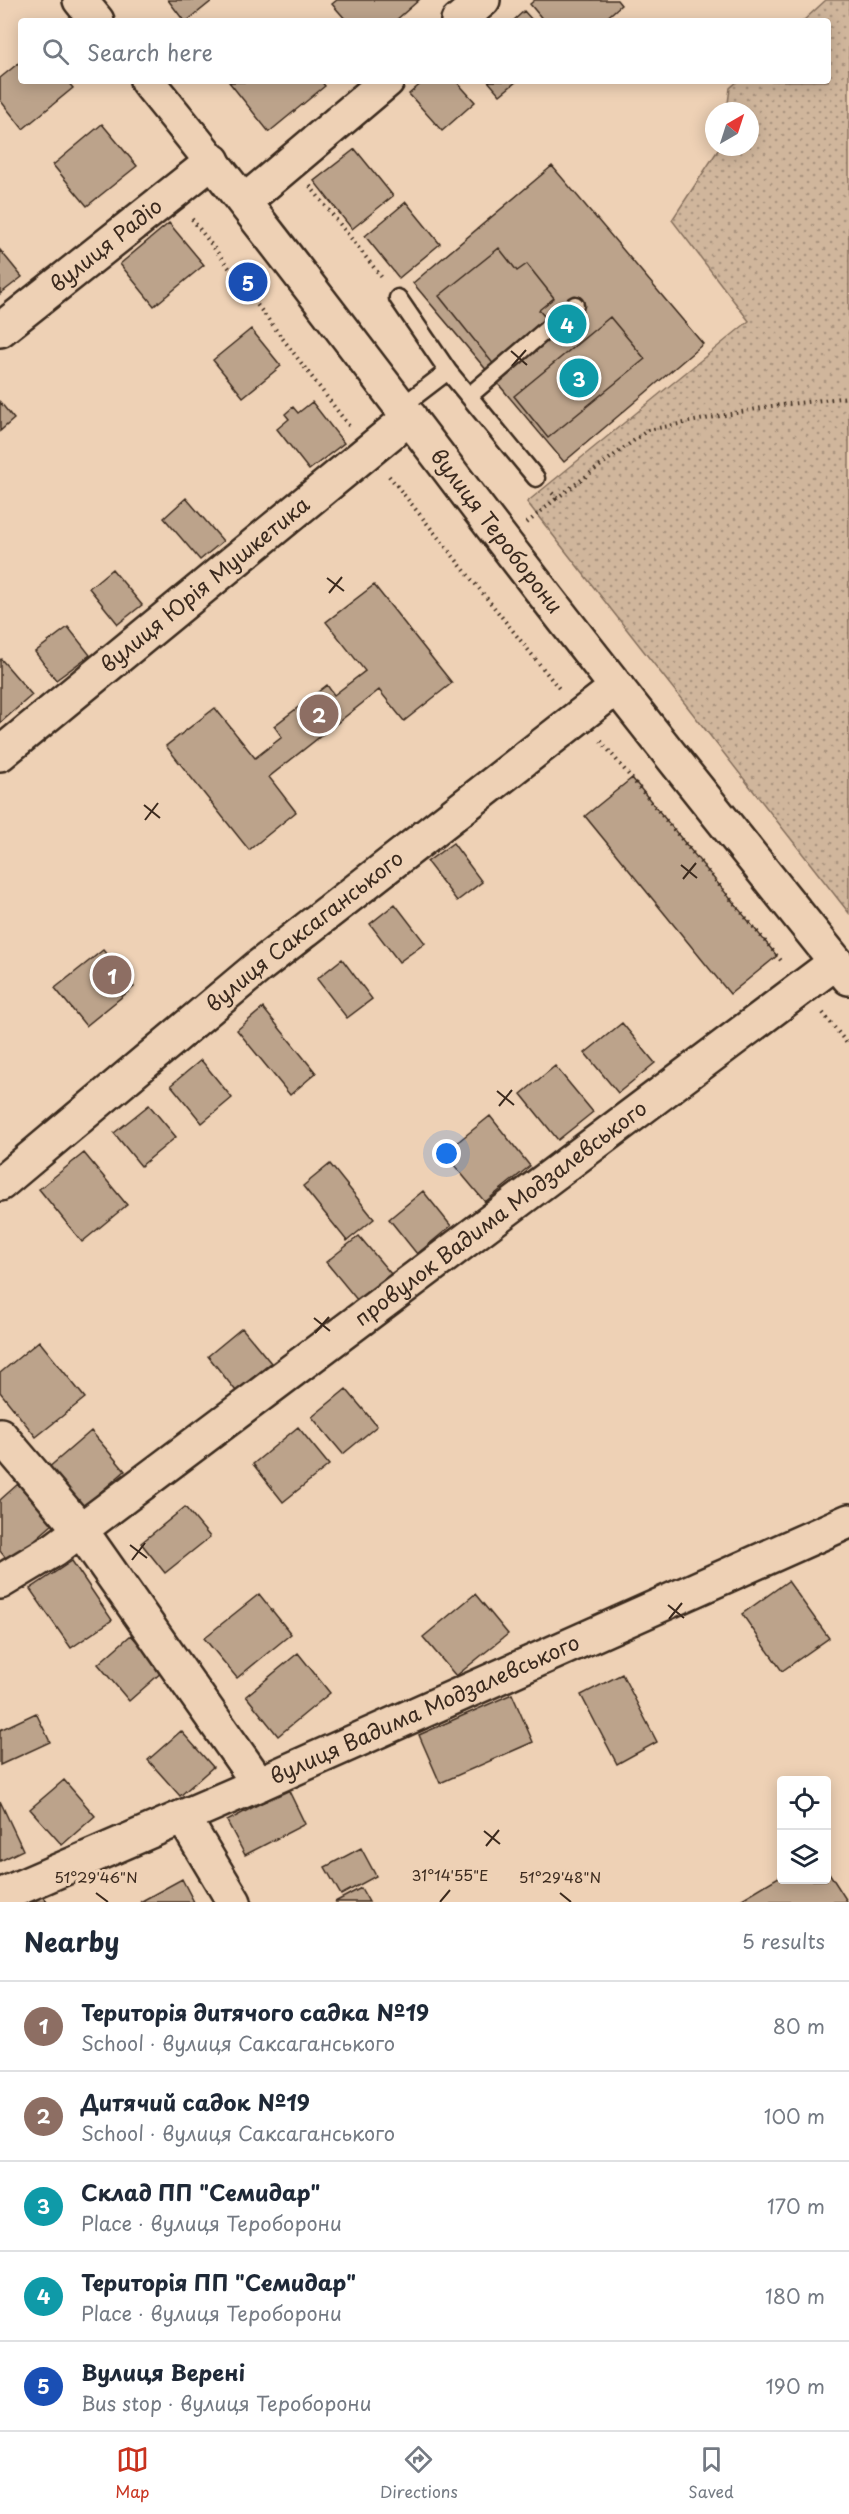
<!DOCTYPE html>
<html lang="en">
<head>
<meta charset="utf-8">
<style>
	:root { --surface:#fff; --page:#f6f6f7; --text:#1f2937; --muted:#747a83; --line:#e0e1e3; --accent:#c8321e }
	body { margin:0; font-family:"Playpen Sans",sans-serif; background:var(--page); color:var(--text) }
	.controls { position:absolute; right:18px; bottom:18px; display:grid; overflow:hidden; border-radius:6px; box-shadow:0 3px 15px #0003 }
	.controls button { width:54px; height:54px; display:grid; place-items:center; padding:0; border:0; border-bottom:2px solid var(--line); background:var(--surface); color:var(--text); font:30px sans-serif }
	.compass { position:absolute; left:705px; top:102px; width:54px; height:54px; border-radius:50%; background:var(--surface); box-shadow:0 3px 15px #0003; rotate:39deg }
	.you { position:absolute; left:447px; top:1154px; width:21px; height:21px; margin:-15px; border:4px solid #fff; border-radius:50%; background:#1a73e8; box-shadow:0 0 0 9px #1a73e833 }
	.badge { display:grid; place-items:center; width:39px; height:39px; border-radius:50%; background:var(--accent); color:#fff; font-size:20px; font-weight:700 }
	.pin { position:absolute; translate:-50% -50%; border:3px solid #fff; box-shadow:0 2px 6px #0006 }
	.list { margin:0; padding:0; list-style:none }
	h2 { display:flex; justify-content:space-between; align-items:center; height:78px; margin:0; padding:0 24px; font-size:26px }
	h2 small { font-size:20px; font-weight:400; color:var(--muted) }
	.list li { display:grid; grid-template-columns:39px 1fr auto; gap:18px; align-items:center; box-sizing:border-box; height:90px; padding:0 24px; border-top:2px solid var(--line) }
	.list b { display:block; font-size:22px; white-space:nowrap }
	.list p { margin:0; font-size:20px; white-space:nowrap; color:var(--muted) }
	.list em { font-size:20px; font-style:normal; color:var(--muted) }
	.icon { flex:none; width:33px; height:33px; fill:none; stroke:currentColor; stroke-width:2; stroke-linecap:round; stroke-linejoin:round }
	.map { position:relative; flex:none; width:849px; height:1902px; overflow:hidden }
	.search { position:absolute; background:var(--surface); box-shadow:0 3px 15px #0003; left:18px; right:18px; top:18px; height:66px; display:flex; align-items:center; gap:15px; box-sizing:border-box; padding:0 21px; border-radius:6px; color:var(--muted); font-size:22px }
	.sheet { height:528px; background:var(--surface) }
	nav { display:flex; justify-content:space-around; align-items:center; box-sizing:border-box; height:84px; border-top:2px solid var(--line); background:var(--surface); font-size:16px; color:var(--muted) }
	nav a { display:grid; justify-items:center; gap:3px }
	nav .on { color:var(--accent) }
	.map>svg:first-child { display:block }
</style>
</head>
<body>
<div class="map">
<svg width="849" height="1902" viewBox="0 0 849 1902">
	<defs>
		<pattern id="park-dots" width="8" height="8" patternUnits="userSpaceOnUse" patternTransform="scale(1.5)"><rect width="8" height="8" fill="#d0b69c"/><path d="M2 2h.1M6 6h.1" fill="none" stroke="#aa947f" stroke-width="1.8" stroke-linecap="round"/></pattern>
	</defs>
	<rect width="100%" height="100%" fill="#eed1b5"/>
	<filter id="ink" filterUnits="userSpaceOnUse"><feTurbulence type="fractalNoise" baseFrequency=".0167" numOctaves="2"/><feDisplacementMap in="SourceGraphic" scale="12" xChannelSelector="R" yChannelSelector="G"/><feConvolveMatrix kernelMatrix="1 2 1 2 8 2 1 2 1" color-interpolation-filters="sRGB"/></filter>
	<g filter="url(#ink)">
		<path fill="url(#park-dots)" stroke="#86705d" stroke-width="1.5" d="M 826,0 L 849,0 L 849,913 L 527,502 L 749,321 L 672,220 L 720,147 L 750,147 L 750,111 L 727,111 L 730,88 L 738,81 L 828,81 L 828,21 L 803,21 Z"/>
		<path fill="#bca38b" stroke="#3b2a1e" stroke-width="1.5" d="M 168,0 L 213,0 L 187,21 L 184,21 Z
			M 337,0 L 419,0 L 395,21 L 347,21 L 332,4 Z
			M 535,0 L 617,0 L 621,5 L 603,21 L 544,21 L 530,4 Z
			M 524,11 L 533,21 L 513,21 Z
			M 21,61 L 21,81 L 67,81 L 73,88 L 23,129 L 0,100 L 0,78 Z
			M 321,81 L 325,86 L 269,132 L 229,82 Z
			M 424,81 L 456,81 L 475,102 L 442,131 L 409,94 Z
			M 488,81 L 517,81 L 500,95 Z
			M 102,124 L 137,166 L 87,206 L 53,165 Z
			M 355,149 L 393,196 L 352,229 L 314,181 Z
			M 552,166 L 703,344 L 564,462 L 413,283 Z
			M 406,202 L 440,244 L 399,278 L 365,236 Z
			M 169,223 L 204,265 L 154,306 L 120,264 Z
			M 499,248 L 517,271 L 527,264 L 554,298 L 539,310 L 550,323 L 495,366 L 439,296 Z
			M 0,250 L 22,277 L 0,294 Z
			M 610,317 L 645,359 L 548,438 L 514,396 Z
			M 251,329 L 281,366 L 243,397 L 213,360 Z
			M 0,402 L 14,419 L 0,431 Z
			M 312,402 L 344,443 L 309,470 L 277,429 L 289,419 L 285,414 L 293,407 L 298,413 Z
			M 186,498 L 223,541 L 200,560 L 164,518 Z
			M 112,569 L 142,605 L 118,624 L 89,588 Z
			M 374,585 L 452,683 L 404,721 L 379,690 L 269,777 L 296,812 L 249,850 L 166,746 L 215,708 L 255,758 L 282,737 L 274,726 L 327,685 L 334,695 L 365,671 L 326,622 Z
			M 68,627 L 90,655 L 56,680 L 35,652 Z
			M 1,659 L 32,695 L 0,723 L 0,660 Z
			M 632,778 L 777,956 L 730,994 L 585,816 Z
			M 453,843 L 482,882 L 457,901 L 427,862 Z
			M 395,904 L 425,943 L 399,962 L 370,924 Z
			M 103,950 L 134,987 L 86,1026 L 55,988 Z
			M 342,959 L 372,999 L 347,1018 L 317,979 Z
			M 263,1008 L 316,1073 L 290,1095 L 237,1030 Z
			M 622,1023 L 655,1063 L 618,1093 L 585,1053 Z
			M 201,1060 L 232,1098 L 202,1123 L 171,1085 Z
			M 555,1066 L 593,1112 L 558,1140 L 521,1094 Z
			M 149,1105 L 176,1137 L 141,1166 L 114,1133 Z
			M 490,1116 L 530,1166 L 485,1202 L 444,1153 Z
			M 84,1153 L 127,1205 L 82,1242 L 39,1189 Z
			M 330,1164 L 374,1219 L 347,1241 L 303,1186 Z
			M 423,1191 L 451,1226 L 417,1254 L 389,1219 Z
			M 359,1236 L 391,1274 L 358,1301 L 326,1262 Z
			M 242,1328 L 271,1363 L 236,1391 L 208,1356 Z
			M 39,1341 L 85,1398 L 36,1437 L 0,1392 L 0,1373 Z
			M 346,1389 L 377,1426 L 343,1454 L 312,1417 Z
			M 298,1427 L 329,1465 L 283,1502 L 253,1464 Z
			M 91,1431 L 125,1471 L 82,1508 L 47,1469 Z
			M 18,1484 L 53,1524 L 9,1562 L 0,1551 L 0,1500 Z
			M 185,1507 L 210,1537 L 165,1573 L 141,1543 Z
			M 72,1561 L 112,1620 L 71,1648 L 30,1589 Z
			M 788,1581 L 829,1638 L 782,1671 L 742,1614 Z
			M 259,1594 L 291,1634 L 237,1678 L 204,1638 Z
			M 475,1594 L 508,1634 L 456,1676 L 423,1637 Z
			M 131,1635 L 163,1671 L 129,1701 L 98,1664 Z
			M 298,1653 L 330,1693 L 278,1736 L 246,1696 Z
			M 622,1674 L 657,1742 L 617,1764 L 581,1695 Z
			M 512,1694 L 533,1742 L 440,1783 L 419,1735 Z
			M 36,1713 L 50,1742 L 0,1765 L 0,1730 Z
			M 181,1731 L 213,1767 L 180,1796 L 148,1760 Z
			M 64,1780 L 95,1816 L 62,1845 L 30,1809 Z
			M 288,1789 L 305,1824 L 245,1855 L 227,1821 Z
			M 0,1801 L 23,1850 L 0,1861 Z
			M 361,1848 L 376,1876 L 341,1895 L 325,1867 Z
			M 826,1868 L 847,1901 L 845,1902 L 737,1902 L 782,1875 L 782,1880 L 826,1880 Z
			M 182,1879 L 194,1902 L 140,1902 Z
			M 361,1888 L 369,1902 L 335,1902 Z
			M 42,1894 L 47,1902 L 28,1902 Z"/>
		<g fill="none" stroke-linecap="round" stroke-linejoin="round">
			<defs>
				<path id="lane" d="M 398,298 L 448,371 L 401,407
					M 448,371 L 536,478
					M 469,396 L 575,305"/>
				<g id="street">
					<path d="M 458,21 L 483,0"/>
					<path d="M 245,201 L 387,81"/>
					<path id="s1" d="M 0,330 L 213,161"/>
					<path id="s2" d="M 0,754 L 410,417"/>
					<path id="s3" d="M 0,1184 L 257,968 L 617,687"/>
					<path d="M 0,1435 L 80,1529 L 259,1784"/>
					<path id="s4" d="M 0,1582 L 55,1549 L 836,962"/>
					<path d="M 183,1817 L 234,1902"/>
					<path id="s5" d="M 0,1896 L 259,1784 L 849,1521"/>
				</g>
				<g id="secondary">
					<path d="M 80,0 L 97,21"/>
					<path id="s6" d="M 147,81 C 251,208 349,339 449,470 C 579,642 714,810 849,978"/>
				</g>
			</defs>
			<use href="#lane" stroke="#3b2a1e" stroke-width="21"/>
			<use href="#street" stroke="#3b2a1e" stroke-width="38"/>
			<use href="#secondary" stroke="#3b2a1e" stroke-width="38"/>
			<path stroke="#3b2a1e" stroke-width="4" stroke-dasharray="1.5 4.5" stroke-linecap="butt" d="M 310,186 L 383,279
				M 192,219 L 349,426
				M 389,476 L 561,691
				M 552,493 L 557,498 L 648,430 L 772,406 L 849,397
				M 527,523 L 557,498
				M 601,741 L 783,963
				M 823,1013 L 849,1046"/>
			<use href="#lane" stroke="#eed1b5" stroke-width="16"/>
			<use href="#street" stroke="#eed1b5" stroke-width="33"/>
			<use href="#secondary" stroke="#eed1b5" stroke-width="33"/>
		</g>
	</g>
	<path fill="none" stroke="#3b2a1e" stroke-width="2" d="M 511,351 L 527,365M 512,366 L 526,350M 327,578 L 344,591M 329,593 L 342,577M 144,805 L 160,818M 145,820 L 158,803M 681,865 L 697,878M 683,879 L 696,863M 497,1091 L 514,1105M 499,1106 L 512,1090M 314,1318 L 330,1331M 315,1333 L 329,1317M 130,1545 L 147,1558M 132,1560 L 145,1543M 668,1605 L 684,1618M 669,1619 L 682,1603M 484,1831 L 500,1844M 486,1846 L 499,1830M 96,1893 L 108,1902M 560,1893 L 571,1902M 440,1902 L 450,1890"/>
	<g text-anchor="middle" stroke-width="6" stroke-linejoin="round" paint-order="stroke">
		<g font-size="21" fill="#3b2a1e" stroke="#eed1b5">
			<text dy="7" stroke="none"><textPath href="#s1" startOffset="136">вулиця Радіо</textPath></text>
			<text dy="7" stroke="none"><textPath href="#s6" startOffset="570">вулиця Тероборони</textPath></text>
			<text dy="7" stroke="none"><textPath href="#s2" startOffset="266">вулиця Юрія Мушкетика</textPath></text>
			<text dy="7" stroke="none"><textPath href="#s3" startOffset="396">вулиця Саксаганського</textPath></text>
			<text dy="7" stroke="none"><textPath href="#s4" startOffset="622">провулок Вадима Модзалевського</textPath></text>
			<text dy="7" stroke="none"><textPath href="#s5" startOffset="464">вулиця Вадима Модзалевського</textPath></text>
		</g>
	</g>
	<g font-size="15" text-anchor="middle" fill="#3b2a1e" stroke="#eed1b5" stroke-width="6" stroke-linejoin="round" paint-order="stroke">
		<text x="450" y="1881">31°14'55"E</text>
		<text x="96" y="1883">51°29'46"N</text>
		<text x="560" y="1883">51°29'48"N</text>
	</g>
</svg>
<div class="controls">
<button><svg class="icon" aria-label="locate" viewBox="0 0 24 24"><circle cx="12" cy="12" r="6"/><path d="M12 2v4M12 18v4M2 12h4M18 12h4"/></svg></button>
<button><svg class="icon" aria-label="layers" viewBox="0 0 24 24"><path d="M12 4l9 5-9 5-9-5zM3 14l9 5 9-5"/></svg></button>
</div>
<svg class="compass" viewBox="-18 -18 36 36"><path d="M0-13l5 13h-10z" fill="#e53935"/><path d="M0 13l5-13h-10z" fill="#747a83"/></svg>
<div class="you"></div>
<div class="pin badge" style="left:112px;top:975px;background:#8d6e63">1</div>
<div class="pin badge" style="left:319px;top:714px;background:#8d6e63">2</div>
<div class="pin badge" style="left:579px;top:378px;background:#0f9aa8">3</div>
<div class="pin badge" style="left:567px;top:324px;background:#0f9aa8">4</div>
<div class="pin badge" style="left:248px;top:282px;background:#1a4fb4">5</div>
<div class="search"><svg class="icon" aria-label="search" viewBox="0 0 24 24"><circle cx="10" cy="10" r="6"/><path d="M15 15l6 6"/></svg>Search here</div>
</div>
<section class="sheet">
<h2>Nearby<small>5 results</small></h2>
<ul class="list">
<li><span class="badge" style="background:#8d6e63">1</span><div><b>Територія дитячого садка №19</b><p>School · вулиця Саксаганського</p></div><em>80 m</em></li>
<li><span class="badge" style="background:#8d6e63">2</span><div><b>Дитячий садок №19</b><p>School · вулиця Саксаганського</p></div><em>100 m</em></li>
<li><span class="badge" style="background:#0f9aa8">3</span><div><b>Склад ПП &quot;Семидар&quot;</b><p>Place · вулиця Тероборони</p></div><em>170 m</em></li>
<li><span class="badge" style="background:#0f9aa8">4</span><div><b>Територія ПП &quot;Семидар&quot;</b><p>Place · вулиця Тероборони</p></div><em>180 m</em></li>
<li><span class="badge" style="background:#1a4fb4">5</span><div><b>Вулиця Верені</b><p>Bus stop · вулиця Тероборони</p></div><em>190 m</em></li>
</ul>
</section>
<nav>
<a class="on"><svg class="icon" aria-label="map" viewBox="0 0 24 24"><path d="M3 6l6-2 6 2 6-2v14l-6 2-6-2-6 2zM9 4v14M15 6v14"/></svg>Map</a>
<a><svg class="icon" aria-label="directions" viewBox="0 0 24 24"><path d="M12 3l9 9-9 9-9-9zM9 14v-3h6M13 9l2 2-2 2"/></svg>Directions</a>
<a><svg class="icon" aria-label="saved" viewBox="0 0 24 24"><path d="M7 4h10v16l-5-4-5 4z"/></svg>Saved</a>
</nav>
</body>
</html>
